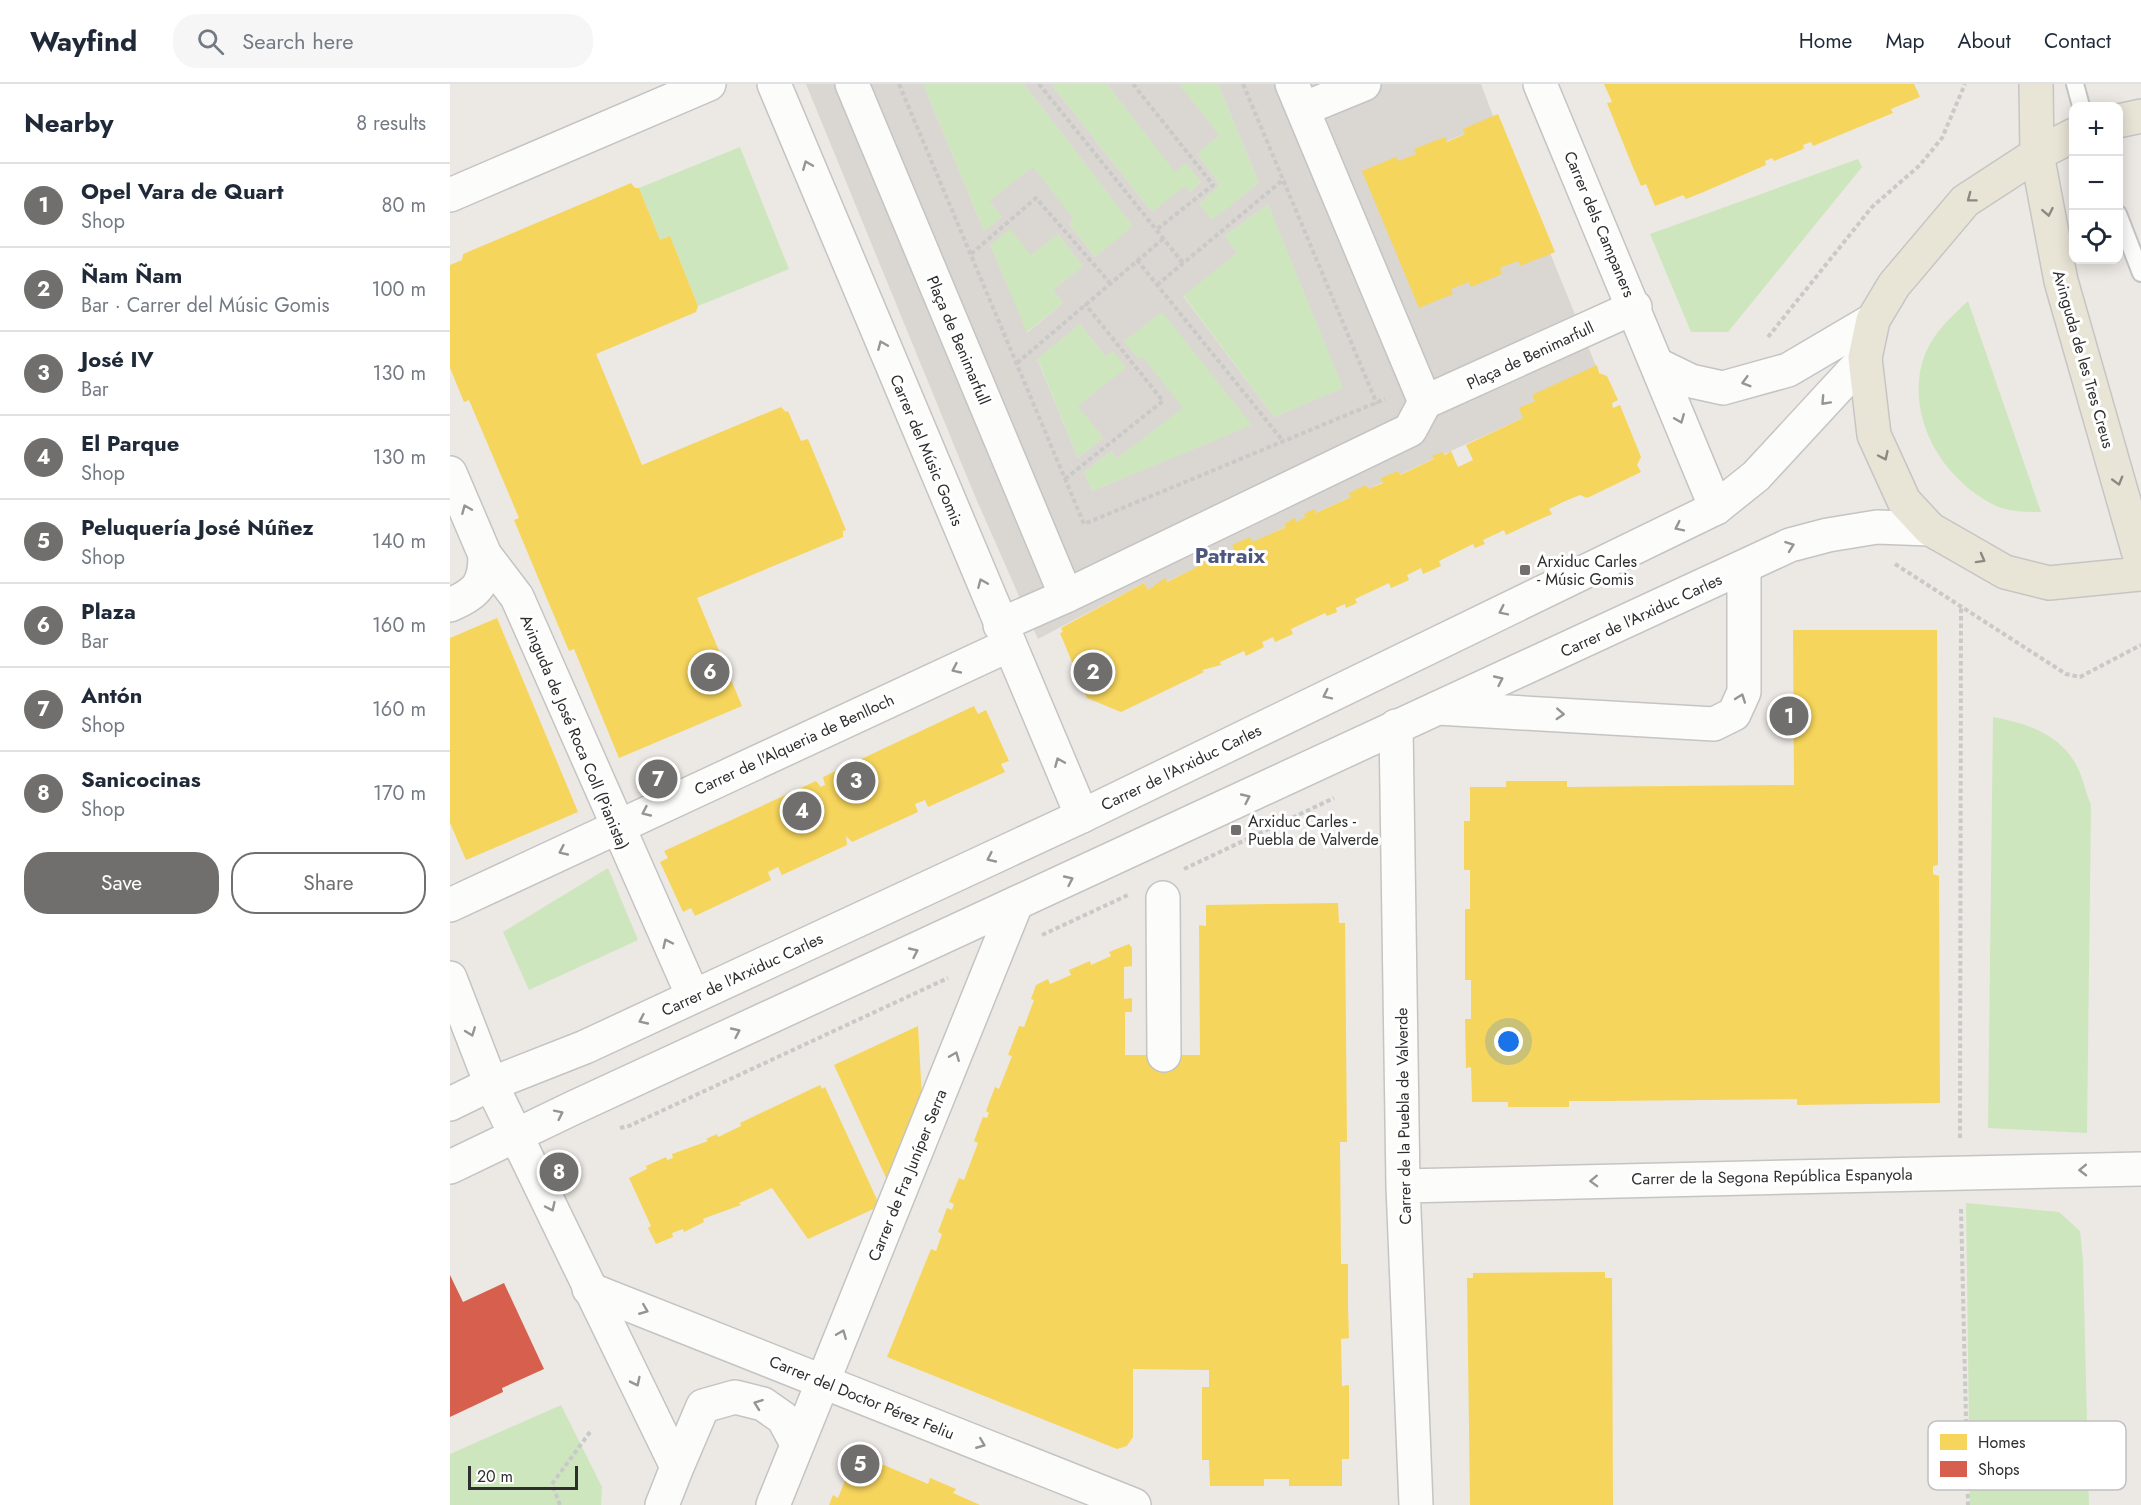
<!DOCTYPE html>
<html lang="en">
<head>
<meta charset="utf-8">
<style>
	:root { --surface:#fff; --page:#f6f6f7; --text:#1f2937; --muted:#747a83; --line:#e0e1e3; --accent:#706f6e }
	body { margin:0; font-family:Jost,sans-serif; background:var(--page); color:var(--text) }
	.controls { position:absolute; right:18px; top:18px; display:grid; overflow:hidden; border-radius:12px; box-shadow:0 3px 15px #0003 }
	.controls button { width:54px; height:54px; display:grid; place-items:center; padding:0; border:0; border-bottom:2px solid var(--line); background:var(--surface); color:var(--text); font:30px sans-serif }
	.scale { position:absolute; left:18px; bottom:15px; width:110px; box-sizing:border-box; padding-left:6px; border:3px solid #2e2e2e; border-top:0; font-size:16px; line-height:21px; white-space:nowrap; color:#2e2e2e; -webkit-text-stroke:4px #fff; paint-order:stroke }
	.you { position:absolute; left:1059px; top:958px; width:21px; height:21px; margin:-15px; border:4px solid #fff; border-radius:50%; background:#1a73e8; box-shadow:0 0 0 9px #1a73e833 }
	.badge { display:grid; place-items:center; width:39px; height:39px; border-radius:50%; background:var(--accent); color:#fff; font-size:20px; font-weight:700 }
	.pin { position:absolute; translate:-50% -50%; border:3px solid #fff; box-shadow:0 2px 6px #0006 }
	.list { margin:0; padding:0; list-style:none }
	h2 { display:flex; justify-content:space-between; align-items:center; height:78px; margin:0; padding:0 24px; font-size:26px }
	h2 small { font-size:20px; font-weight:400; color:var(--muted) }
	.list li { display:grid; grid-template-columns:39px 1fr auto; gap:18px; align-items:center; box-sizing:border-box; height:84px; padding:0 24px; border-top:2px solid var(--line) }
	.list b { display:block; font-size:22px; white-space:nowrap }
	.list p { margin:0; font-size:20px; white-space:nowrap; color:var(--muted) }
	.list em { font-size:20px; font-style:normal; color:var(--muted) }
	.actions { display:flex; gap:12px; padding:18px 24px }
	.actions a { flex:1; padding:14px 0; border:2px solid var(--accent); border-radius:24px; text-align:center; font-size:21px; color:var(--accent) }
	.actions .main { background:var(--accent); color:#fff }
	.icon { flex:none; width:33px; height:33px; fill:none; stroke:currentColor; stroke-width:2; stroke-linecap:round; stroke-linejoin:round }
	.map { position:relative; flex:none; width:1691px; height:1421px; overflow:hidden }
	header { display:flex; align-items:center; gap:36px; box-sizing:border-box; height:84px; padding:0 30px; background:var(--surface); border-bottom:2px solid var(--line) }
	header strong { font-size:28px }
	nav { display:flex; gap:33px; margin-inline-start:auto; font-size:21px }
	.search { width:420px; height:54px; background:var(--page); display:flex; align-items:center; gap:15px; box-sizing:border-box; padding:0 21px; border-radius:24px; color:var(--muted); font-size:22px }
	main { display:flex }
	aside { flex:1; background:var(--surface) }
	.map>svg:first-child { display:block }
</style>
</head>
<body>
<header>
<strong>Wayfind</strong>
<div class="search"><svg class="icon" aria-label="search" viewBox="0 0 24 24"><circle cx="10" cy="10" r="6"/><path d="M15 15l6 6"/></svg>Search here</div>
<nav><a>Home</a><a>Map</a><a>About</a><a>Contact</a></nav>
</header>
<main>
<aside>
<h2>Nearby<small>8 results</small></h2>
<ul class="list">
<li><span class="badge">1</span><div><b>Opel Vara de Quart</b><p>Shop</p></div><em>80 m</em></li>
<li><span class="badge">2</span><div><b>Ñam Ñam</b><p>Bar · Carrer del Músic Gomis</p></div><em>100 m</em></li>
<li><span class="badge">3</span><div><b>José IV</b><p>Bar</p></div><em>130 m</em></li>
<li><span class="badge">4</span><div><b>El Parque</b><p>Shop</p></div><em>130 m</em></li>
<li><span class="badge">5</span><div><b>Peluquería José Núñez</b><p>Shop</p></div><em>140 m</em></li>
<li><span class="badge">6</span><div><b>Plaza</b><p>Bar</p></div><em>160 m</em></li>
<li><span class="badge">7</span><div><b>Antón</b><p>Shop</p></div><em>160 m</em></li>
<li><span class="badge">8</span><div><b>Sanicocinas</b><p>Shop</p></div><em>170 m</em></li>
</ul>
<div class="actions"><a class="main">Save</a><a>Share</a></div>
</aside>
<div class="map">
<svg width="1691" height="1421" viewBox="0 0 1691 1421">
	<rect width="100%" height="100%" fill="#ece8e4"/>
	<path fill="#cee6be" d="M 473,0 L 574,0 L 684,143 L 645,173 L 619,140 L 624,135 L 539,117 L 552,133 L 534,147 Z
		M 601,0 L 657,0 L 725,87 L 736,78 L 751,98 L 740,108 L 735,103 L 702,128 Z
		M 729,0 L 768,0 L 809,99 L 762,137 L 749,120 L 770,101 L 747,70 L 768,51 Z
		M 290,63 L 339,185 L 248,222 L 220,152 L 210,156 L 189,104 Z
		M 1408,75 L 1412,83 L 1278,248 L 1241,248 L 1200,150 Z
		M 818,120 L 894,304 L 824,333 L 733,211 L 787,169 L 775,152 Z
		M 560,144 L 608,150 L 633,182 L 603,206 L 613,219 L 576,249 L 540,161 Z
		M 1518,217 L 1591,428 C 1574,428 1557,428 1542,420 C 1490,393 1453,328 1475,270 C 1484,248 1501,233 1518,217 Z
		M 712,227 L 803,341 L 642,407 L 634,388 L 661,367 L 667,374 L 692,272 L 688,276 L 674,257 Z
		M 630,240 L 655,272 L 663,266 L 677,284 L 629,322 L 653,354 L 628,374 L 587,274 Z
		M 1543,633 C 1573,638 1607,649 1624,677 C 1632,689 1635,707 1641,721 L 1637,1049 L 1538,1044 Z
		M 158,784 L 188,856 L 79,906 L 53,848 Z
		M 1516,1119 L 1609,1128 L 1630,1147 L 1633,1177 L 1639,1421 L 1520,1421 Z
		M 111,1321 L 152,1403 L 151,1421 L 0,1421 L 0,1370 Z"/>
	<path fill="#dad6d2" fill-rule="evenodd" d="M 356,0 L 473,0 L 534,147 L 552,133 L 539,117 L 583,83 L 624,135 L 619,140 L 645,173 L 683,142 L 574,0 L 601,0 L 702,128 L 735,102 L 740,108 L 751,98 L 736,79 L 725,88 L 657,0 L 729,0 L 769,51 L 747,70 L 770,101 L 749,120 L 762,136 L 809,99 L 768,0 L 1031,0 L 1045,37 L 919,90 L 971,217 L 1098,164 L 1148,287 L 1070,324 L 1073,334 L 698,506 L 694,499 L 588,555 L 524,410 ZM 818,120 L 893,304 L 824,333 L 733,212 L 787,169 L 775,152 ZM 560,145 L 581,171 L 608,150 L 633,182 L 603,206 L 613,219 L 577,249 L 540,161 ZM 712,228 L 802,341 L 642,407 L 634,388 L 661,367 L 667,374 L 733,324 L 692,272 L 688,275 L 674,257 ZM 630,240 L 655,272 L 663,267 L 676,284 L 628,322 L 653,354 L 628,374 L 587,275 Z"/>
	<path fill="#f6d55c" d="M 1154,0 L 1464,0 L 1470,13 L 1441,25 L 1443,29 L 1363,62 L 1361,58 L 1353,61 L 1354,64 L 1351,66 L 1324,77 L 1322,74 L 1315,77 L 1316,81 L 1251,109 L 1236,115 L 1233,111 L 1205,122 L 1196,100 L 1191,102 L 1182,81 L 1157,19 L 1162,18 Z
		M 1048,30 L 1105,168 L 1070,182 L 1068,177 L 1050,184 L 1052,190 L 1021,203 L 1019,198 L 1001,205 L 1003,210 L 969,224 L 912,87 L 946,73 L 948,77 L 966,70 L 964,65 L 995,53 L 997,58 L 1015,50 L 1013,45 Z
		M 181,99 L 185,104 L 189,104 L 210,156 L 220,152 L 248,222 L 246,228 L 146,270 L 192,381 L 331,323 L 336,328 L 338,327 L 351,357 L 358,355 L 396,446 L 393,447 L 393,453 L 247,514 L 292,622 L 169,674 L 124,565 L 119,567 L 92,503 L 64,436 L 69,434 L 19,316 L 14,318 L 0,284 L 0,181 L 12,176 L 13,170 Z
		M 1147,281 L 1149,289 L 1157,292 L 1168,316 L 1162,319 L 1163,324 L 1170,321 L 1174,331 L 1191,373 L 1187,381 L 1191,388 L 1137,414 L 1130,411 L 1113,418 L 1099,425 L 1102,430 L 1086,437 L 1056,451 L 1054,446 L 1033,456 L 1035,460 L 1025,464 L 1023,460 L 989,477 L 991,482 L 973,490 L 971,484 L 957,491 L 959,496 L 941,504 L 939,499 L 905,515 L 907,519 L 896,524 L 895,520 L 886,524 L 887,528 L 877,532 L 875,529 L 841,545 L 843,550 L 825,558 L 823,553 L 817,556 L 812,558 L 814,563 L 796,572 L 794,567 L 770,578 L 771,581 L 752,586 L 754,588 L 671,628 L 637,614 L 610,549 L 613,548 L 611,544 L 694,499 L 698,506 L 715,494 L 717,498 L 751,481 L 749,476 L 767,468 L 769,473 L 784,466 L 782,461 L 800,453 L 802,458 L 836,443 L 834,440 L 845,434 L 846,438 L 856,433 L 854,430 L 864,425 L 866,429 L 901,413 L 899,409 L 916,401 L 918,405 L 933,399 L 931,394 L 948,387 L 950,391 L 984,375 L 982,372 L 992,368 L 995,371 L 1001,367 L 1008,383 L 1023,376 L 1016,361 L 1073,334 L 1069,324 L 1085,317 L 1082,311 Z
		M 47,534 L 128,728 L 16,776 L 0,739 L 0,554 Z
		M 1343,546 L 1487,546 L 1488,781 L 1483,782 L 1483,790 L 1489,792 L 1490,1019 L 1347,1021 L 1347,1015 L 1154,1017 L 1119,1017 L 1119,1023 L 1058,1023 L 1058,1018 L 1022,1018 L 1021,983 L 1016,984 L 1015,935 L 1021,935 L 1021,896 L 1015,896 L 1015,825 L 1020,825 L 1020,786 L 1014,786 L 1014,737 L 1020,737 L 1020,703 L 1056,703 L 1056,697 L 1117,697 L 1117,703 L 1344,701 Z
		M 524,622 L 528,630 L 536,626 L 559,677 L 551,680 L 555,688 L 478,723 L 475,716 L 465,720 L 468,728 L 402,758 L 396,752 L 397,761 L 332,791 L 328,783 L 318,788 L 321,796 L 245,832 L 241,824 L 233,828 L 210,778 L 218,774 L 214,767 L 366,697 L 371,703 L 375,701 L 373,693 Z
		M 888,819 L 889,839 L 895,839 L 897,1058 L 890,1058 L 891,1180 L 898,1180 L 898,1223 L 899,1254 L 891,1255 L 892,1302 L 899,1301 L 899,1375 L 892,1375 L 892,1402 L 839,1402 L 839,1395 L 814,1395 L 814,1402 L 760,1402 L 759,1376 L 752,1376 L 752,1303 L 759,1303 L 759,1286 L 683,1285 L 683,1353 L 677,1362 L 667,1365 L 437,1273 L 481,1165 L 486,1167 L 492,1150 L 488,1148 L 497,1124 L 502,1126 L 504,1120 L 499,1118 L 509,1094 L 514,1096 L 528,1059 L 524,1057 L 533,1033 L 537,1034 L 539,1029 L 536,1027 L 545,1003 L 549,1005 L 562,972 L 558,971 L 569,942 L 574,943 L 584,916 L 581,915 L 586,901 L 598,895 L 600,900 L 621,891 L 619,886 L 640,877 L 641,881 L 661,872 L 659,868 L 679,860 L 682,864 L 682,882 L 674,883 L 674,915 L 682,914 L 682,928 L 675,928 L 675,971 L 750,971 L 749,841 L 756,842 L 756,821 Z
		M 468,942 L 472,1015 L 439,1100 L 384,981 Z
		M 370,1001 L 372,1005 L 375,1003 L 430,1122 L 358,1155 L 322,1104 L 289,1119 L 291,1121 L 255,1134 L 253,1135 L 254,1138 L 234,1148 L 233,1145 L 222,1149 L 223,1153 L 206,1160 L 198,1144 L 201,1142 L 179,1094 L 197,1085 L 196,1082 L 216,1073 L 217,1076 L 223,1074 L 222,1070 L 258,1057 L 256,1055 L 267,1050 L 268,1053 L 291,1042 L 290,1039 Z
		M 1155,1188 L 1155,1194 L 1162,1194 L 1163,1421 L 1020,1421 L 1017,1194 L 1023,1194 L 1023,1189 Z
		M 402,1363 L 429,1373 L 427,1378 L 478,1400 L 480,1394 L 506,1405 L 503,1409 L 530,1421 L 379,1421 L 383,1411 L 388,1414 L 398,1389 L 392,1387 Z"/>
	<path fill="#d6604d" d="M 0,1191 L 13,1218 L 54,1199 L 94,1285 L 52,1304 L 53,1308 L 0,1333 Z"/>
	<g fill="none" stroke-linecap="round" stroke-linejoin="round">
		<defs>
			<path id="lane" d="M 1625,0 L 1631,22
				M 1668,130 L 1691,189"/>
			<path id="street" d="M 324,0 L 632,732
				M 402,0 L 616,512
				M 842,0 L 975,318
				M 1090,0 L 1266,424
				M 853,25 L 914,0
				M 0,111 L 259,0
				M 1208,281 L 1241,297 L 1273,304 L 1338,286 L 1423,236
				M 550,541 L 616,512 L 960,346 L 975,318 L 1185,223
				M 988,624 L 1264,640 L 1284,630 L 1294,608 L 1294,484
				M 946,642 L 953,1102 L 966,1421
				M 713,814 L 714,971
				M 0,821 L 559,561
				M 953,1102 L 1691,1085
				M 139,1205 L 684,1421"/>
			<path id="secondary" d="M 0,389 L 35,471 L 67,513 L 243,912
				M 0,521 C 27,509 35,501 35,471
				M 0,894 L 41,1000 L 227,1383 L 212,1421
				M 0,1020 L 41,1000 L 135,963 L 632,732 L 1266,424 L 1306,392 L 1415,274
				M 0,1083 L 123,1024 L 1340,461 L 1378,451 L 1427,443 L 1480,445
				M 227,1383 L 253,1322 L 285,1313 L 313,1320 L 333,1334 L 347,1360
				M 323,1421 L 566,820"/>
			<path id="primary" d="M 1586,0 L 1587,70 L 1611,197 L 1691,477
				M 1668,37 L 1691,32
				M 1624,51 L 1587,70 L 1515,117 L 1444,201 L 1423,236 L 1415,274 L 1424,351 L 1454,417 L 1480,445 L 1555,488 L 1599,499 L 1691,490"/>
		</defs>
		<use href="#lane" stroke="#c5c4c5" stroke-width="20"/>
		<use href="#street" stroke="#c5c4c5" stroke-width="36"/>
		<use href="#secondary" stroke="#c5c4c5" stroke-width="36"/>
		<use href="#primary" stroke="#c6c5c4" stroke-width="36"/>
		<path stroke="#c9c9c8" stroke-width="4" stroke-dasharray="4.5 3" stroke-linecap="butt" d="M 449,0 L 634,440 L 935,315
			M 589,0 L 733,179
			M 683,0 L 763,101 L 706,146
			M 793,0 L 927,320
			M 521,170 L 586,114 L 660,199
			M 687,176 L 833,357
			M 707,201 L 834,95
			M 1318,253 L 1422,123 L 1470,81 L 1492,54 L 1515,0
			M 567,279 L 713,155
			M 615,395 L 713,317 L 635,220
			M 1445,480 L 1616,590 L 1630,593 L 1691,561
			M 734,785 L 884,714
			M 592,851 L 678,811
			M 170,1044 L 179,1042 L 498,894
			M 1510,1054 L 1511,522
			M 1511,1125 L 1518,1421
			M 110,1421 L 102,1400 L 140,1348"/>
		<use href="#lane" stroke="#fcfcfb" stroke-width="16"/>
		<use href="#street" stroke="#fcfcfb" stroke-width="33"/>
		<use href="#secondary" stroke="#fcfcfb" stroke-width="33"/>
		<use href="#primary" stroke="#e8e4d6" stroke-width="33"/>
	</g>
	<defs><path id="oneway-chevron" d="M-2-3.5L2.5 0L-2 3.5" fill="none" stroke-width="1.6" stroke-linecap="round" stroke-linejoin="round" transform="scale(1.5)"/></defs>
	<g stroke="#959594">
		<use href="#oneway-chevron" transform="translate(357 81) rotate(-112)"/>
		<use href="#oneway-chevron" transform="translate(432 261) rotate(-113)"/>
		<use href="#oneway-chevron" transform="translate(1296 298) rotate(164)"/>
		<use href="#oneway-chevron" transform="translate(1375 317) rotate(133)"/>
		<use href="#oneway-chevron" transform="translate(1230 335) rotate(68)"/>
		<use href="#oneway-chevron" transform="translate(16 425) rotate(-113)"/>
		<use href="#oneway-chevron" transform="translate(1229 443) rotate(154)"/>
		<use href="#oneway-chevron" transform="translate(1340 462) rotate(-20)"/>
		<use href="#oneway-chevron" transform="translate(532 499) rotate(-113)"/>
		<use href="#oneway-chevron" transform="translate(1053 527) rotate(154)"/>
		<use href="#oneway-chevron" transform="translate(506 585) rotate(155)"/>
		<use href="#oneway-chevron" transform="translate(1049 596) rotate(-25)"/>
		<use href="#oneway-chevron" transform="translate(877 611) rotate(154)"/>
		<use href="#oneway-chevron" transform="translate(1291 614) rotate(-70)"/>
		<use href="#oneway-chevron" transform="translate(1110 630) rotate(3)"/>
		<use href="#oneway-chevron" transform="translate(609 678) rotate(-113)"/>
		<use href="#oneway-chevron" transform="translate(796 714) rotate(-25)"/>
		<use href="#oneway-chevron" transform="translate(196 728) rotate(155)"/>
		<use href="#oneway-chevron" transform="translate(113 767) rotate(155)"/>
		<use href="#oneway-chevron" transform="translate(541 774) rotate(155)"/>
		<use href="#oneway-chevron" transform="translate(619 796) rotate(-25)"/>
		<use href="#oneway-chevron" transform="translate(217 859) rotate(-115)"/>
		<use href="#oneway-chevron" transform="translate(464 868) rotate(-25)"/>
		<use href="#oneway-chevron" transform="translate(193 936) rotate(155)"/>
		<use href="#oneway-chevron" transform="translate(21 948) rotate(69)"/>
		<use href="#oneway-chevron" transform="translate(286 948) rotate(-25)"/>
		<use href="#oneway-chevron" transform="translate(505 972) rotate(-68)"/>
		<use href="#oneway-chevron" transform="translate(109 1030) rotate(-26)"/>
		<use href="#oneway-chevron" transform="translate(1633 1086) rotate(179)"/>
		<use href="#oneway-chevron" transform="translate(1144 1097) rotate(178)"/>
		<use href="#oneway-chevron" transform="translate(101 1123) rotate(65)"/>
		<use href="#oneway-chevron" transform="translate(194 1226) rotate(22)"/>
		<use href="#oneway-chevron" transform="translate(392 1250) rotate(-68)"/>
		<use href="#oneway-chevron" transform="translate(186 1298) rotate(64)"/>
		<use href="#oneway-chevron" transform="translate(308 1320) rotate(-160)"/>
		<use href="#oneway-chevron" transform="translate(531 1360) rotate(22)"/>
	</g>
	<g stroke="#8b8982">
		<use href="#oneway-chevron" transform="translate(1521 114) rotate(143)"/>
		<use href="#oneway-chevron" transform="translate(1598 128) rotate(79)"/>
		<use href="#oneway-chevron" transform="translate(1434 372) rotate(65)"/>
		<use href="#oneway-chevron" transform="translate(1668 397) rotate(74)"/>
		<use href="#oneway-chevron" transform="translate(1531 475) rotate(29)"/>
	</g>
	<g fill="#706f6e" stroke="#fff" stroke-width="2">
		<rect x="1069" y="480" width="12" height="12" rx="3"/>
		<rect x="780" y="740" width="12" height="12" rx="3"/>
	</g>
	<g text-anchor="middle" stroke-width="6" stroke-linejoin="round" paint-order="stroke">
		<g font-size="16" fill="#2e2e2e" stroke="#fff">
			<text transform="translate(1150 140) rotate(67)" y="6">Carrer dels Campaners</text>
			<text transform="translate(509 256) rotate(67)" y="6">Plaça de Benimarfull</text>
			<text transform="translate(1080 271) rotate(-25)" y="6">Plaça de Benimarfull</text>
			<text transform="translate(1634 275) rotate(74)" y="6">Avinguda de les Tres Creus</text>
			<text transform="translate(477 366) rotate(67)" y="6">Carrer del Músic Gomis</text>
			<text transform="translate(1191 531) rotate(-25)" y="6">Carrer de l'Arxiduc Carles</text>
			<text transform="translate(125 648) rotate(67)" y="6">Avinguda de José Roca Coll (Pianista)</text>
			<text transform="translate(344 660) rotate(-25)" y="6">Carrer de l'Alqueria de Benlloch</text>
			<text transform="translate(731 683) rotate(-26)" y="6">Carrer de l'Arxiduc Carles</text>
			<text transform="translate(292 890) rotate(-25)" y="6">Carrer de l'Arxiduc Carles</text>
			<text transform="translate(953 1032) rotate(-91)" y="6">Carrer de la Puebla de Valverde</text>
			<text transform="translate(457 1091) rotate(-68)" y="6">Carrer de Fra Juníper Serra</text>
			<text transform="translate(1322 1092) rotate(-1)" y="6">Carrer de la Segona República Espanyola</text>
			<text transform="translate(412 1313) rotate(22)" y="6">Carrer del Doctor Pérez Feliu</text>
		</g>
		<g font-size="16" fill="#2e2e2e" stroke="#fff" text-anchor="start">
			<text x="1087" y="483">Arxiduc Carles<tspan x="1087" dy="18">- Músic Gomis</tspan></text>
			<text x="798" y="743">Arxiduc Carles -<tspan x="798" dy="18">Puebla de Valverde</tspan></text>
		</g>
		<g font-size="22" font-weight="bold" fill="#4d5680" stroke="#fff">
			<text x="780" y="479">Patraix</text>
		</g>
	</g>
	<rect x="1478" y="1337" width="198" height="69" rx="9" fill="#fff" stroke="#c0c0c0" stroke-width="1.5"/>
	<rect x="1490" y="1350" width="27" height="16" fill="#f6d55c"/>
	<rect x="1490" y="1377" width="27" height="16" fill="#d6604d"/>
	<g font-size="16" fill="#2e2e2e">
		<text x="1528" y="1364">Homes</text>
		<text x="1528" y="1391">Shops</text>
	</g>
</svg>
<div class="controls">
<button>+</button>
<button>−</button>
<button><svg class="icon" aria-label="locate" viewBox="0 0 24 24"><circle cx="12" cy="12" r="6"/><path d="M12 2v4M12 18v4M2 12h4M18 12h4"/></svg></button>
</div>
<div class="scale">20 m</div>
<div class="you"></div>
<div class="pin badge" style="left:1339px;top:632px">1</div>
<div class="pin badge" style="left:643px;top:588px">2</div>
<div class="pin badge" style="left:406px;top:697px">3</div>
<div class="pin badge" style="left:352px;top:727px">4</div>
<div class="pin badge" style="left:410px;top:1380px">5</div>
<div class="pin badge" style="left:260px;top:588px">6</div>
<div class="pin badge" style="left:208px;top:695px">7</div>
<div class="pin badge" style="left:109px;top:1088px">8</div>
</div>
</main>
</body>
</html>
